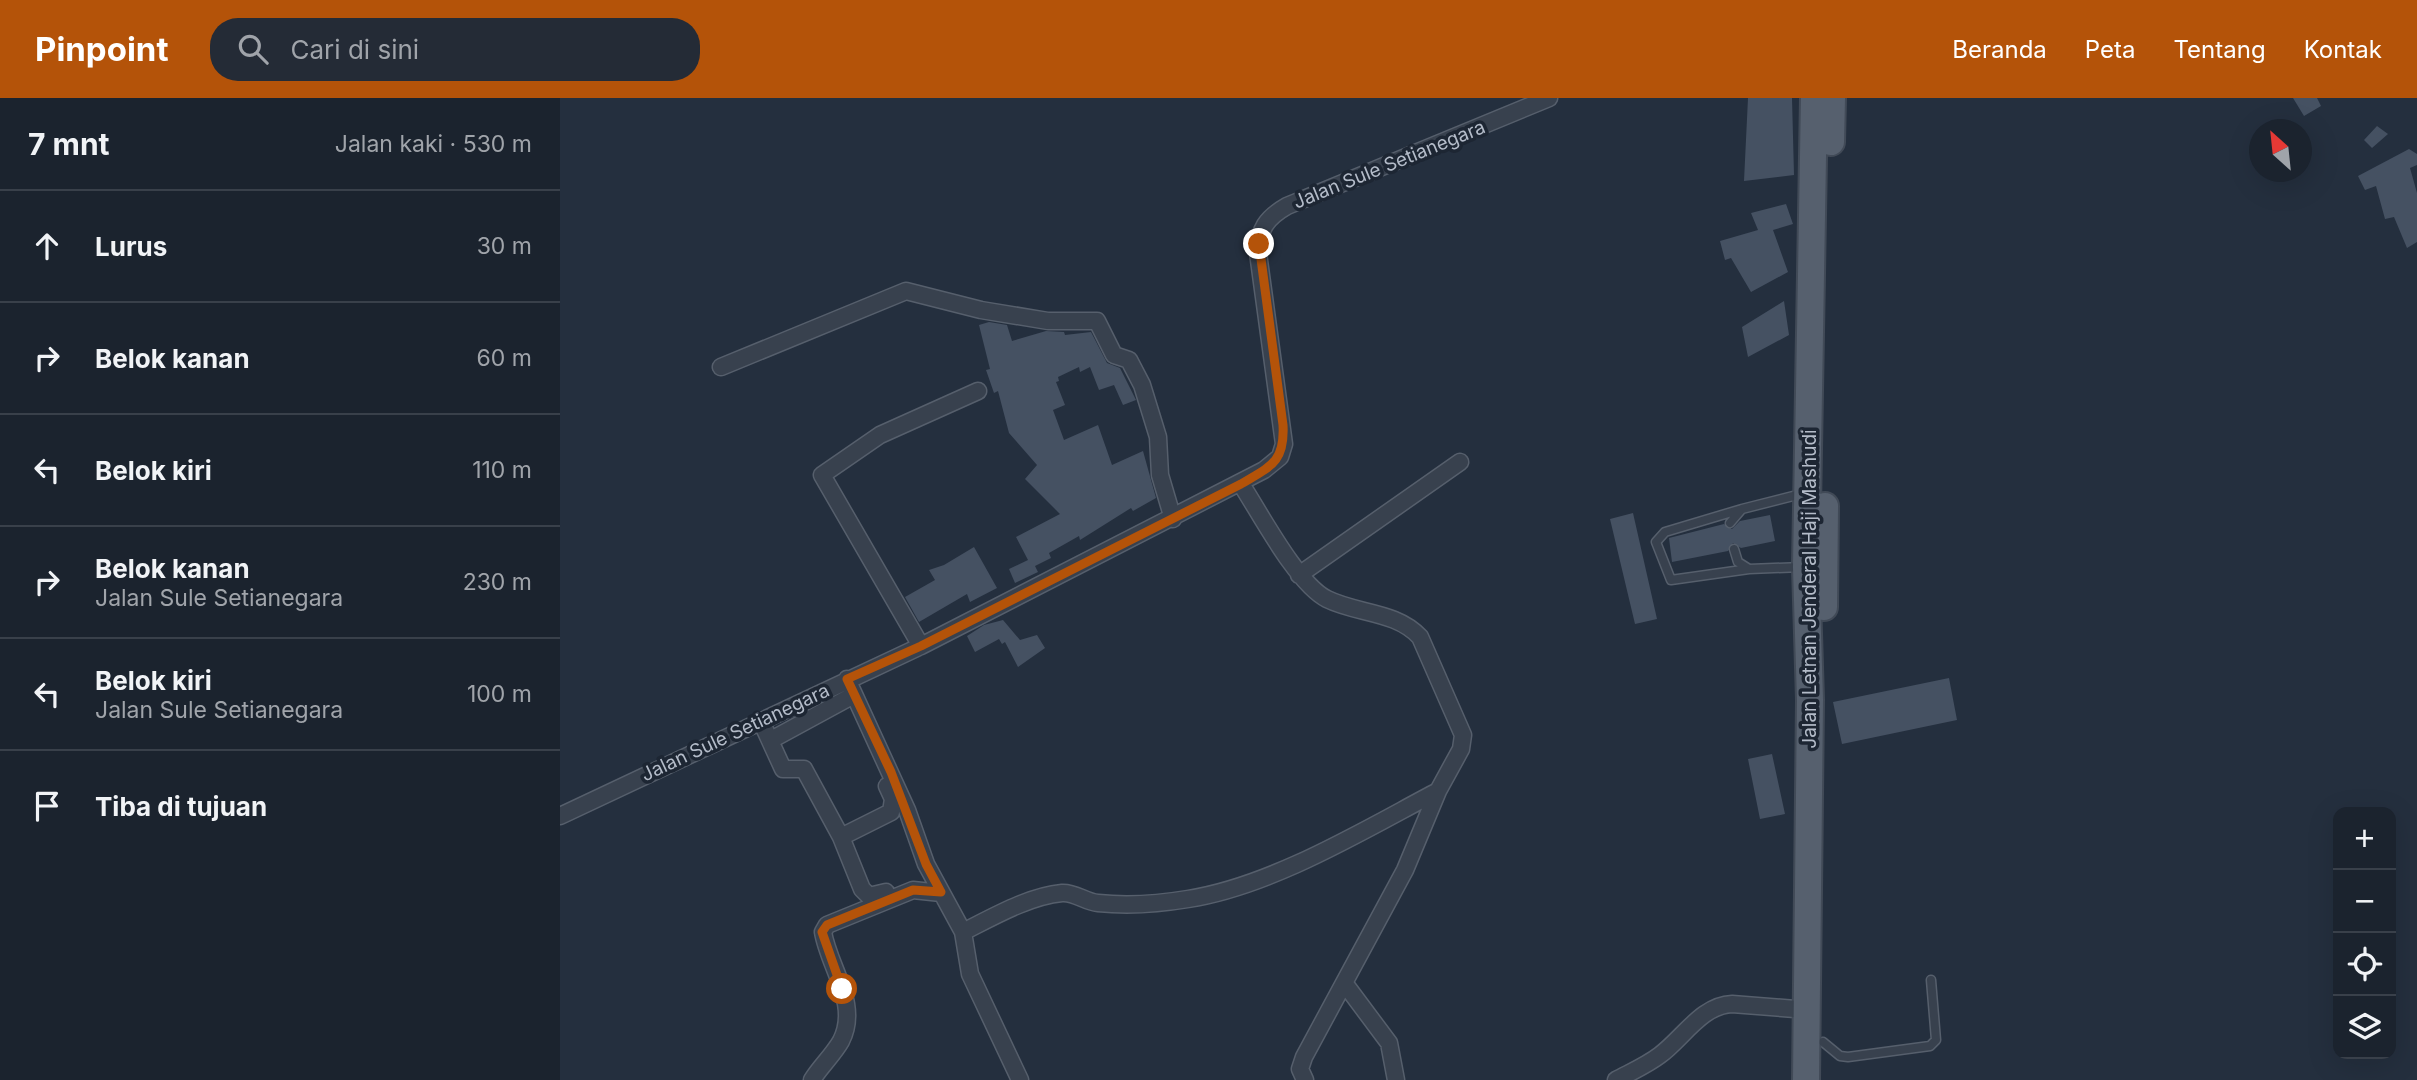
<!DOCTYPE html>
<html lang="id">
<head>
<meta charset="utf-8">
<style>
	:root { --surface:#1b232e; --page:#242b36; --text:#f1f3f6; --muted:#a0a4aa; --line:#39404a; --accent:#b45309 }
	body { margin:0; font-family:Inter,sans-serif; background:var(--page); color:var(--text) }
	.controls { position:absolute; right:21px; bottom:21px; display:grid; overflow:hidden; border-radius:14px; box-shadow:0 7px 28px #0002 }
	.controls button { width:63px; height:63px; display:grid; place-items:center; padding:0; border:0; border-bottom:2px solid var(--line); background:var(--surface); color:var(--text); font:35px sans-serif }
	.compass { position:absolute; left:1689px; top:21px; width:63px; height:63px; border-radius:50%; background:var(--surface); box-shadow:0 7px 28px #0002; rotate:333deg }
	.stop { position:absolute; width:21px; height:21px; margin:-16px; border:5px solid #b45309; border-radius:50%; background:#fff }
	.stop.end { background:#b45309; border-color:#fff; box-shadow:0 2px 7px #0008 }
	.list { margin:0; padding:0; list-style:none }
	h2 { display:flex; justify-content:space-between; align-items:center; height:91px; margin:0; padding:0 28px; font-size:30px }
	h2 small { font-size:23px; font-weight:400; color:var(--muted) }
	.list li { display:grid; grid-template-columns:46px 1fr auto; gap:21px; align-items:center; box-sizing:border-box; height:112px; padding:0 28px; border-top:2px solid var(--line) }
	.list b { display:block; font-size:26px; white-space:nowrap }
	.list p { margin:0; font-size:23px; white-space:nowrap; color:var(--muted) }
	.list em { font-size:23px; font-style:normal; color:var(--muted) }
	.icon { flex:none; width:38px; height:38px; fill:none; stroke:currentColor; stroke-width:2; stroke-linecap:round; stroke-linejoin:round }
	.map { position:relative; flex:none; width:1857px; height:982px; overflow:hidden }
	header { display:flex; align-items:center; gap:42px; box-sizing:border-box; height:98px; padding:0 35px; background:var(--accent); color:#fff }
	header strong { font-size:33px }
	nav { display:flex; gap:38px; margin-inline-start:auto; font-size:24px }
	.search { width:490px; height:63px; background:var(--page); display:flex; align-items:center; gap:18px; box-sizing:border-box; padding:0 24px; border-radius:28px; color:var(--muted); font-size:26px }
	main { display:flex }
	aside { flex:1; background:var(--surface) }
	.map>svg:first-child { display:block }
</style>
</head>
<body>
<header>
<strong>Pinpoint</strong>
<div class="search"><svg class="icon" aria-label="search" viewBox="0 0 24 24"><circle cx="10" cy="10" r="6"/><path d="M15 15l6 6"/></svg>Cari di sini</div>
<nav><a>Beranda</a><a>Peta</a><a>Tentang</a><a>Kontak</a></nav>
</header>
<main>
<aside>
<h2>7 mnt<small>Jalan kaki · 530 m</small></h2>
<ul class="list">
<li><svg class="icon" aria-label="ahead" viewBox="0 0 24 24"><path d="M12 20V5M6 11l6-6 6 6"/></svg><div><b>Lurus</b></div><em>30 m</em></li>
<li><svg class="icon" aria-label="right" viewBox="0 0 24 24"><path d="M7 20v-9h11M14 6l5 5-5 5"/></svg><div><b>Belok kanan</b></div><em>60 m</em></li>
<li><svg class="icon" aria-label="left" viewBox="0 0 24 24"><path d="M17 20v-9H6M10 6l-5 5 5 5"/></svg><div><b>Belok kiri</b></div><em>110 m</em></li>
<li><svg class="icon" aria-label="right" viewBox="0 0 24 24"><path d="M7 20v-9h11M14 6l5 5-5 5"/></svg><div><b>Belok kanan</b><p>Jalan Sule Setianegara</p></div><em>230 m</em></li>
<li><svg class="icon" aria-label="left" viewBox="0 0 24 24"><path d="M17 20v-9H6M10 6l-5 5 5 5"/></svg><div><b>Belok kiri</b><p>Jalan Sule Setianegara</p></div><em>100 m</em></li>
<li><svg class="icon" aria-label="arrive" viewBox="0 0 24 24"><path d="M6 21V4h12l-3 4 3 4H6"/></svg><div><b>Tiba di tujuan</b></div></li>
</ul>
</aside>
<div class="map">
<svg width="1857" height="982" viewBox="0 0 1857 982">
	<rect width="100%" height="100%" fill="#242f3e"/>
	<path fill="#455162" d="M 1188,0 L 1232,0 L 1234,77 L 1184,83 Z
		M 1733,0 L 1757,0 L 1761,8 L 1744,18 Z
		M 1817,28 L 1828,36 L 1812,50 L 1804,42 Z
		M 1849,51 L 1857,56 L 1857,67 L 1850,70 L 1857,95 L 1857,144 L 1847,150 L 1834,119 L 1825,121 L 1816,88 L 1805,92 L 1798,78 Z
		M 1226,106 L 1233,126 L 1213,132 L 1228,174 L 1191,194 L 1171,160 L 1165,162 L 1160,143 L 1198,132 L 1191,115 Z
		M 1224,203 L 1229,237 L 1188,259 L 1182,229 Z
		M 429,224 L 447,227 L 452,243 L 486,233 L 504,234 L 505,237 L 531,234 L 547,265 L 560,270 L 576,302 L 563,307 L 554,287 L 539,292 L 530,269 L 520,274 L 519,269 L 498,279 L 499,283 L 496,284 L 505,307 L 493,312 L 504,342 L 538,327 L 552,367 L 583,353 L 596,400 L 573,413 L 571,410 L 520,442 L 519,438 L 489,455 L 491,460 L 475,468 L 478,474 L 455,485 L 449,471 L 468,462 L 456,439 L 500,416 L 465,381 L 477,367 L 449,335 L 438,293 L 434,295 L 426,272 L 430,271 L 419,227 Z
		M 1073,415 L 1097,521 L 1075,526 L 1050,421 Z
		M 1210,417 L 1215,443 L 1181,450 L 1173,445 L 1168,453 L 1112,464 L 1109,440 L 1164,426 L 1172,431 L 1180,423 Z
		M 414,449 L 437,490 L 410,504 L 407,496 L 359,524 L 345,499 L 375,482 L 369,472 L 384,467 Z
		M 443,522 L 460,542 L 477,537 L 485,550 L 458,569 L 445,544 L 442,546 L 439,541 L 415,554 L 407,538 L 424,527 Z
		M 1389,580 L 1397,622 L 1282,646 L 1273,604 Z
		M 1212,656 L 1225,716 L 1200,721 L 1188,661 Z"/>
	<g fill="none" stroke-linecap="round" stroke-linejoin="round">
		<defs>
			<path id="lane" d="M 1182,411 L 1105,434 L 1096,444 L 1111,482 L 1189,471
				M 1170,425 L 1182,411 L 1245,395
				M 1174,451 L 1178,464 L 1189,471 L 1243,469
				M 1263,944 L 1280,958 L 1288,959 L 1370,948 L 1376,942 L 1371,882"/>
			<path id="street" d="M 161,269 L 346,193 L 421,212 L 488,223 L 537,223 L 554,257 L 569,262 L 582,287 L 598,339 L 600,377 L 613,421
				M 681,386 C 700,415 737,486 767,501 C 797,516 836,513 860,539 L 903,637 L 901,651 L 878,693 L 845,772 L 744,959 L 740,971 L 745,982
				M 739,477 L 900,364
				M 361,548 L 262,377 L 320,337 L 418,293
				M 287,581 L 347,712 L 366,766 L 403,834
				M 201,623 L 223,671 L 244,671 L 281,739 L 302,791 L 309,798 L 326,794
				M 211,642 L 292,598
				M 0,718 L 361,548 L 704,372 L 720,359 L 724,346 L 698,155 C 699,131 706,120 727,108 L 989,0
				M 281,739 L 331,714 L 333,701 L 327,688
				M 785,886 L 829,945 L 836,982
				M 252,982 C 260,969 273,957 281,943 C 300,906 269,870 263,834 L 267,827 L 353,792 L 381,795
				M 460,982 L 410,876 L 403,834 C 433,819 469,798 502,795 C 515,794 525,804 538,805 C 568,808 598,806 628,801 C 712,788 804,732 878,693
				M 1056,982 C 1071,974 1087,967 1100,957 C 1123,940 1142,907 1172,906 L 1248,912"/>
			<path id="primary" d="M 1271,44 L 1272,0
				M 1264,509 L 1265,408
				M 1246,982 L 1250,602 L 1246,469 L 1254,0"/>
		</defs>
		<use href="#lane" stroke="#565f6c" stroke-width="11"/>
		<use href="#street" stroke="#565f6c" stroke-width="19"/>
		<use href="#primary" stroke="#414a57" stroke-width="30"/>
		<use href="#lane" stroke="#38414e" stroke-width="8"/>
		<use href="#street" stroke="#38414e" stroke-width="16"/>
		<use href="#primary" stroke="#56606e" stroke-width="26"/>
	</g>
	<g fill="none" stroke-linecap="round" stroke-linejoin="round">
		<path stroke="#b45309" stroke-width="9" d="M 282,891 L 262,834 L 267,827 L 353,792 L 381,794 L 366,766 L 331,674 L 287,581 L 361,548 L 681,386 C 711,368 725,364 723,327 L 699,146"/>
	</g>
	<g text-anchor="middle" stroke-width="7" stroke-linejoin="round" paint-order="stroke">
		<g font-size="19" fill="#b4bcc9" stroke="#1d2633">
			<text transform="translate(829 66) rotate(-22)" y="7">Jalan Sule Setianegara</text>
			<text transform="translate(1249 491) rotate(-90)" y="7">Jalan Letnan Jenderal Haji Mashudi</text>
			<text transform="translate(175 634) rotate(-25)" y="7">Jalan Sule Setianegara</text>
		</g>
	</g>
</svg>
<div class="controls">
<button>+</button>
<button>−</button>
<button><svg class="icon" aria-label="locate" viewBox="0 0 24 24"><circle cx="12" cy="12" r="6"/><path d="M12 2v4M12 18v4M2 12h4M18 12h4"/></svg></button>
<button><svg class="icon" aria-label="layers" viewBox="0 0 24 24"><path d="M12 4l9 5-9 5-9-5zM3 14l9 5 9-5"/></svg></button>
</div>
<svg class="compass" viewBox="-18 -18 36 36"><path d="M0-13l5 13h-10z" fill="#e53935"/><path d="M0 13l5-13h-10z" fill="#a0a4aa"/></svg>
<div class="stop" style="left:282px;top:891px"></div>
<div class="stop end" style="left:699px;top:146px"></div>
</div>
</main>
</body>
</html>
